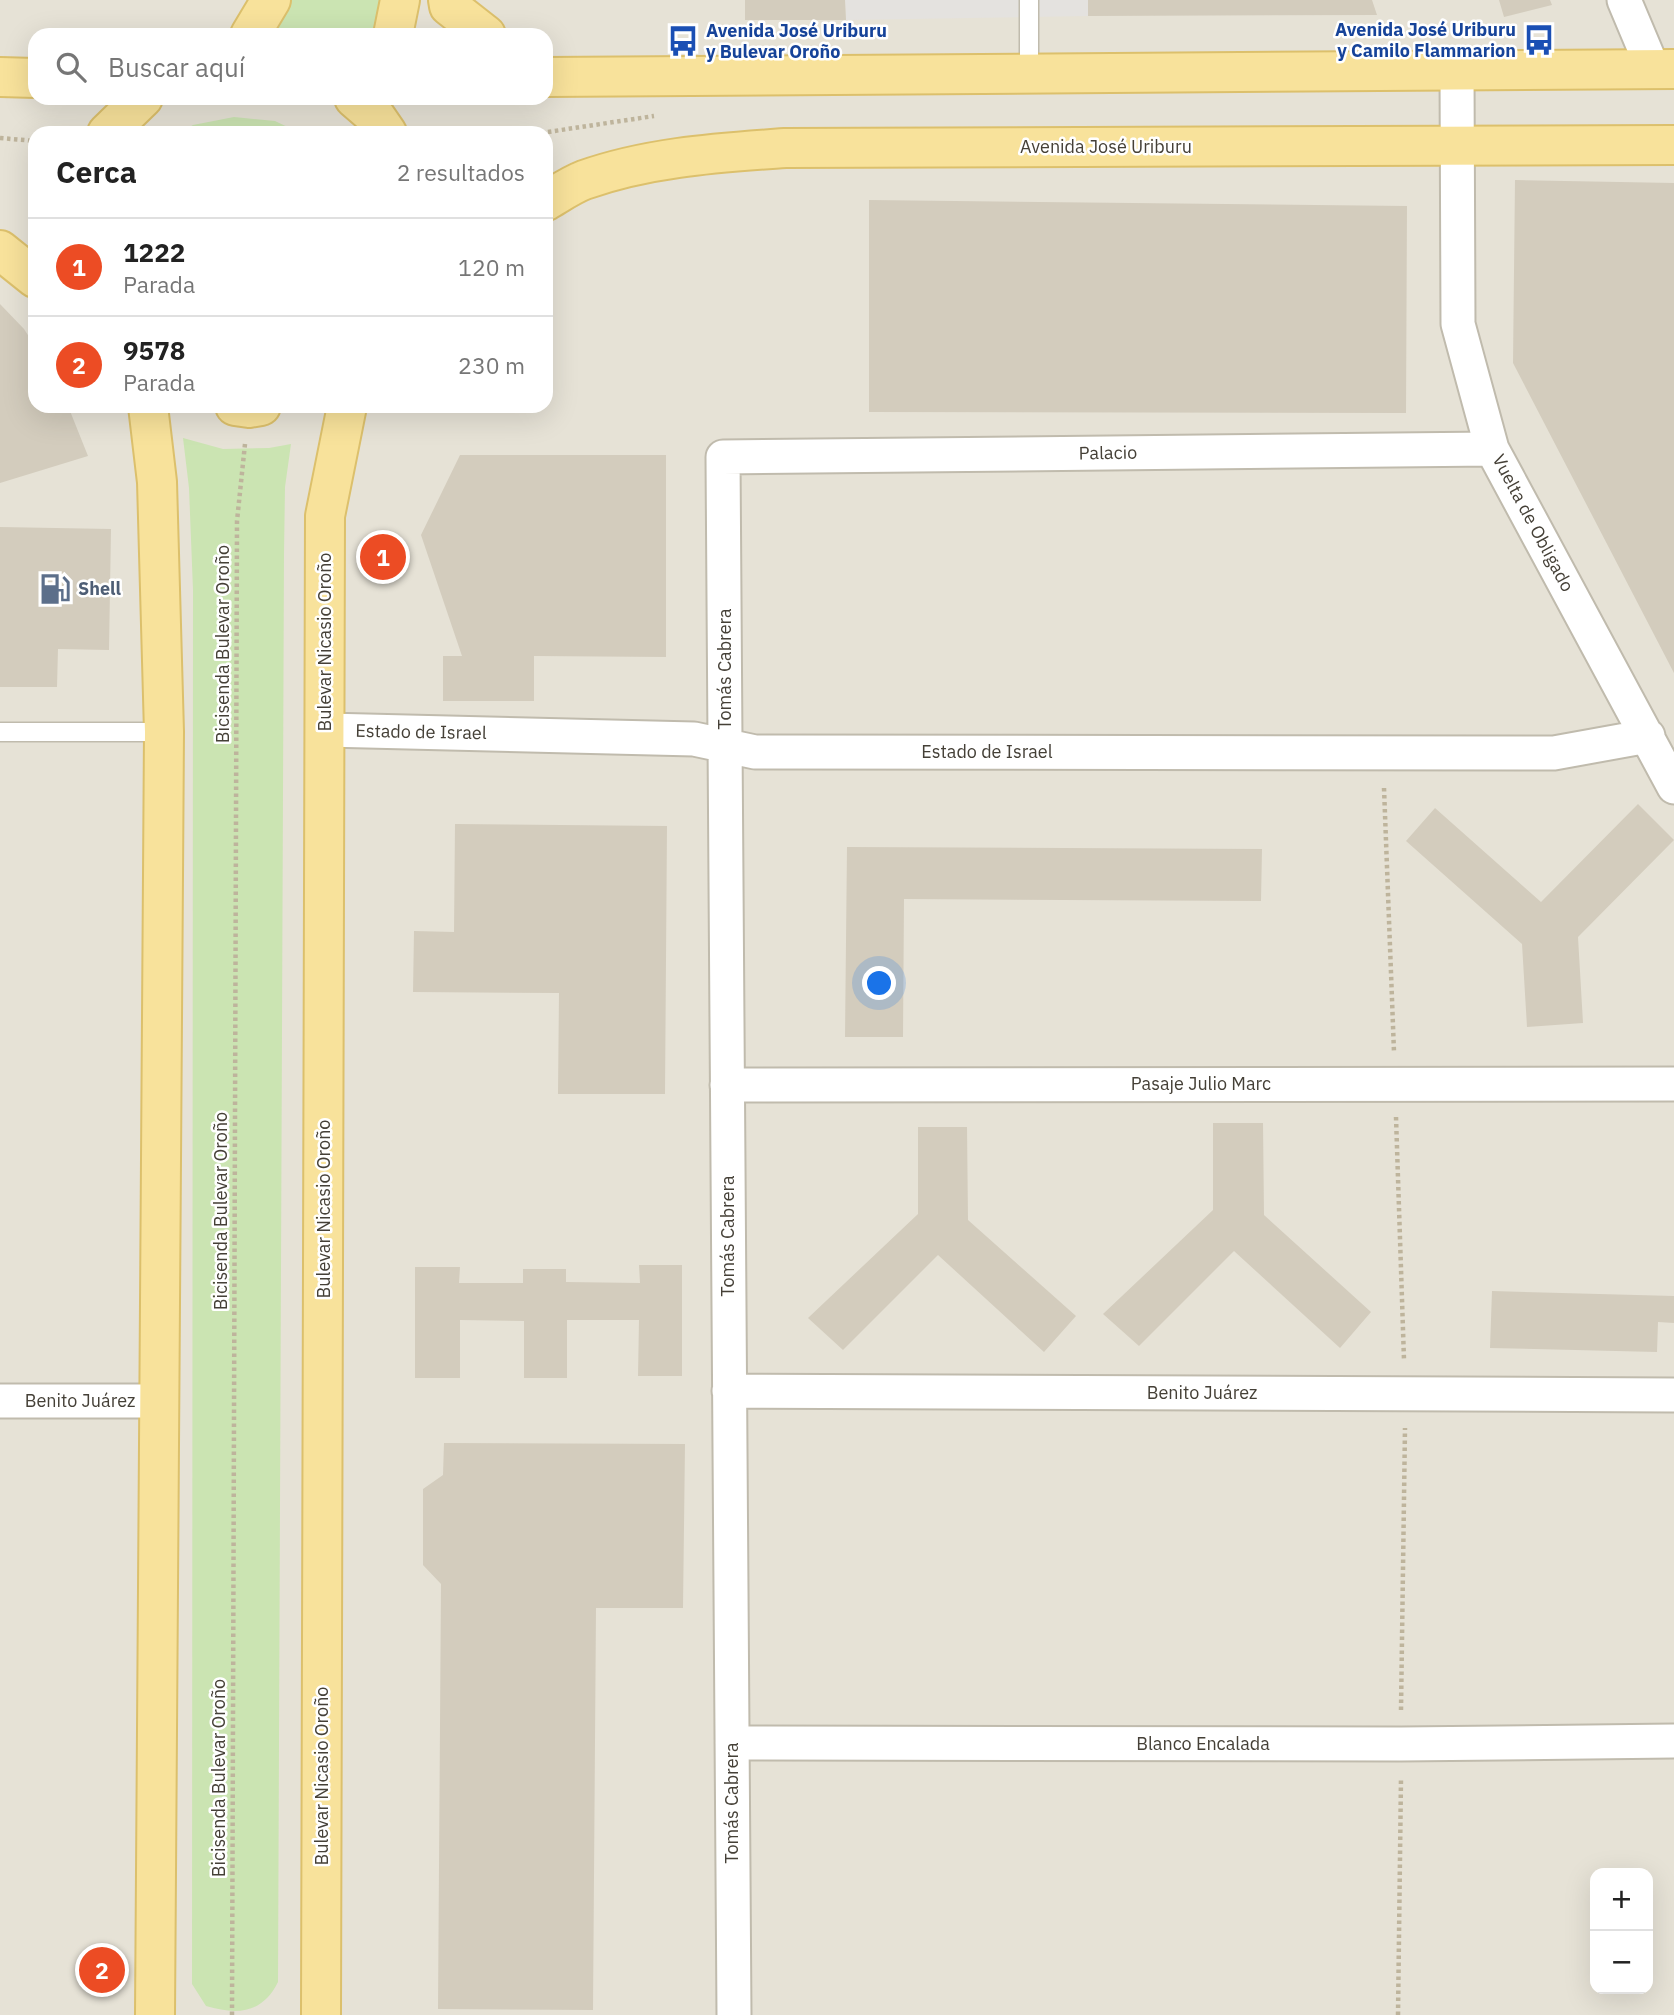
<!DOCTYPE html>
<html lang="es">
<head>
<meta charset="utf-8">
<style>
	:root { --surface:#fff; --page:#f6f6f6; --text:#222; --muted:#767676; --line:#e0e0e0; --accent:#ec4c24 }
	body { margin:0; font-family:"IBM Plex Sans",sans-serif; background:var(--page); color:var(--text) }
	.controls { position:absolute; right:21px; bottom:21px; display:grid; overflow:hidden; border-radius:14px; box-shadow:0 7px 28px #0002 }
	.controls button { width:63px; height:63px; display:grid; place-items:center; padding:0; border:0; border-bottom:2px solid var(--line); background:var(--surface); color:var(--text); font:35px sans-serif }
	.you { position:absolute; left:880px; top:984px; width:24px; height:24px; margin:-18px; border:5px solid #fff; border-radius:50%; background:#1a73e8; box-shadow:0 0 0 10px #1a73e833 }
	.badge { display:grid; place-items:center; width:46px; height:46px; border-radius:50%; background:var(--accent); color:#fff; font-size:23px; font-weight:700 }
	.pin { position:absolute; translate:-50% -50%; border:4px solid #fff; box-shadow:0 2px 7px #0006 }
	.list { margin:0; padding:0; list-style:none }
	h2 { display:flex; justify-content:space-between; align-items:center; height:91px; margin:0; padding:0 28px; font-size:30px }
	h2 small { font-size:23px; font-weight:400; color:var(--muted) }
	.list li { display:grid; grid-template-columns:46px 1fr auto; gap:21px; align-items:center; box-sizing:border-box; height:98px; padding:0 28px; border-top:2px solid var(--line) }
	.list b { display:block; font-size:26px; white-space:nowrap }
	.list p { margin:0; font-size:23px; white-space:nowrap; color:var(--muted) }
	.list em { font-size:23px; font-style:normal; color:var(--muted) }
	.icon { flex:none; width:38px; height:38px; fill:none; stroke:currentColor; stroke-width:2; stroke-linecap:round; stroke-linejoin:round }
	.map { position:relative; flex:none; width:1674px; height:2015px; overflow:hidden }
	.search { position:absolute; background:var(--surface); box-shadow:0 7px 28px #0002; left:28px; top:28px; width:525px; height:77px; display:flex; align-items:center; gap:18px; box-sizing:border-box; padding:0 24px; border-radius:21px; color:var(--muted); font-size:26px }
	.panel { position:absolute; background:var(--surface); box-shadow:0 7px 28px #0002; left:28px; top:126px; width:525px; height:287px; border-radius:21px }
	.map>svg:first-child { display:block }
</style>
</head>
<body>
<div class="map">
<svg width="1674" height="2015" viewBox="0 0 1674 2015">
	<rect width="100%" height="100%" fill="#f2f0e7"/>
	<path fill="#e6e2d6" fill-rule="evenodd" d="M 0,0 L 1674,0 L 1674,2015 L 0,2015 ZM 35,35 L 546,35 L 546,98 L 35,98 ZM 35,133 L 546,133 L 546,406 L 35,406 ZM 1595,1873 L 1648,1873 L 1648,1989 L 1595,1989 Z"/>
	<path fill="#cbe4b2" d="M 271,0 L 400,0 L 393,35 L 250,35 Z
		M 234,117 L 275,121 L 300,133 L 180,133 L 193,125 Z
		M 183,438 L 223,449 L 269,448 L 291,444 L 285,487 L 284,554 L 278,1982 C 262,2014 237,2015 206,2006 L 192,1984 L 193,590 L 189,488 Z"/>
	<path fill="#e4e2df" d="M 845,0 L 1088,0 L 1088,16 L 846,20 Z"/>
	<path fill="#d3ccbd" d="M 745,0 L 845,0 L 846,20 L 745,20 Z
		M 1088,0 L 1372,0 L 1377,15 L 1088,16 Z
		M 1499,0 L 1550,0 L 1552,5 L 1504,17 Z
		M 1515,180 L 1674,183 L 1674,673 L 1513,363 Z
		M 869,200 L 1407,206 L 1406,413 L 869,412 Z
		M 0,304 L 24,329 L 35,346 L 35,406 L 68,406 L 88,456 L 0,483 Z
		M 460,455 L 666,455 L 666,657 L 534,656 L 534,701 L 443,701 L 443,656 L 462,656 L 421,535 Z
		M 0,527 L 111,529 L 109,650 L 58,649 L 57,687 L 0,687 Z
		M 1638,804 L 1674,840 L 1578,937 L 1583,1023 L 1527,1027 L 1522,944 L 1406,841 L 1435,808 L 1541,902 Z
		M 455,824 L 667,826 L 665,1094 L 558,1094 L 559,993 L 413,992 L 414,931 L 454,932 Z
		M 847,847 L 1262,849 L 1261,901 L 904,899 L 903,1037 L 845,1037 Z
		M 1213,1123 L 1263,1123 L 1264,1215 L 1371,1312 L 1340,1348 L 1234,1251 L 1139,1346 L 1103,1314 L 1213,1210 Z
		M 918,1127 L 967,1127 L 968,1220 L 1076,1316 L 1044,1352 L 938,1255 L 843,1350 L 808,1318 L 918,1214 Z
		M 639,1265 L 682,1265 L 682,1376 L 638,1376 L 639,1320 L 567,1320 L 567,1378 L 524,1378 L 524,1321 L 460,1320 L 460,1378 L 415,1378 L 415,1267 L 460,1267 L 459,1283 L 523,1283 L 523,1269 L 566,1269 L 566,1282 L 640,1283 Z
		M 1492,1291 L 1674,1296 L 1674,1323 L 1658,1322 L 1657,1352 L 1490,1348 Z
		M 444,1443 L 685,1444 L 683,1608 L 596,1608 L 593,2010 L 438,2009 L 441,1584 L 423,1565 L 423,1489 L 443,1475 Z"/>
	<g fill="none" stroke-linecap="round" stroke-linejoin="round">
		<defs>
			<path id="lane" d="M 1029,0 L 1029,73
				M 0,732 L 164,732"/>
			<path id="street" d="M 1624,0 L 1653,69
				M 1457,70 L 1458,324 L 1492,449 L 1674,787
				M 326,730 L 694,739 L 755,752 L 1554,753 L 1648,736
				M 727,1085 L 1674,1084
				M 729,1391 L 1674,1395
				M 0,1401 L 159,1401
				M 732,1743 L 1401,1744 L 1674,1741
				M 734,2015 L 723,457 L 1492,449"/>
			<path id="primary" d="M 448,0 L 449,6 L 486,35
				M 250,35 L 271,0
				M 393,35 L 400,0
				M 0,77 L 35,78
				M 546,77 L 1674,69
				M 354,98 L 376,117 L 387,133
				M 107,133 L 143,98
				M 546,201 C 558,194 571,185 584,180 C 649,157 717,153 785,148 L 1674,145
				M 0,250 L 35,278
				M 148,406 L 157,482 L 164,732 L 155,2015
				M 235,406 L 249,408 L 261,406
				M 321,2015 L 325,516 L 347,406"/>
		</defs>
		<use href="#lane" stroke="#c0bbad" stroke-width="21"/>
		<use href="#street" stroke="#c0bbad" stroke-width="37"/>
		<use href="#primary" stroke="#dcc06c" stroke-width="42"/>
		<path stroke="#beb49c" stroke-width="4.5" stroke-dasharray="3.5 3.5" stroke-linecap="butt" d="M 541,133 L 654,116
			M 0,138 L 35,141
			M 1384,788 L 1394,1052
			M 1396,1117 L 1404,1360
			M 1401,1710 L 1405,1428
			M 232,2015 L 237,521 L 245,444
			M 1398,2015 L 1401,1778"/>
		<use href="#lane" stroke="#fff" stroke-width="18"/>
		<use href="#street" stroke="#fff" stroke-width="33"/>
		<use href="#primary" stroke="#f8e29b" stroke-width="38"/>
	</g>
	<defs>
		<symbol id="bus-bare" viewBox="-9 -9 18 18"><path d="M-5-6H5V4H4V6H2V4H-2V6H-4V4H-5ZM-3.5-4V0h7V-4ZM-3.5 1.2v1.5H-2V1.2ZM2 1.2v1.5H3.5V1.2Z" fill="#1a4fb4" stroke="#fff" stroke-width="2.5" paint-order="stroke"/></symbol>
		<symbol id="fuel-bare" viewBox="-9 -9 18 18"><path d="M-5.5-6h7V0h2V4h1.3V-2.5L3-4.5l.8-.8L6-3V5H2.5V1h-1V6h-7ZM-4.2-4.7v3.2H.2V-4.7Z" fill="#5c6f8a" stroke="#fff" stroke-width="2.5" paint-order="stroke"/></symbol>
	</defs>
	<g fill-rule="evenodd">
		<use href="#bus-bare" x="1517" y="18" width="44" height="44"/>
		<use href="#bus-bare" x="661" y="19" width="44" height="44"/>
		<use href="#fuel-bare" x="33" y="567" width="44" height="44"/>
	</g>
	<g text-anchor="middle" stroke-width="5" stroke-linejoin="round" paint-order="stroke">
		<g font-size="18" font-weight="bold" fill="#164399" stroke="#fff" text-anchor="end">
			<text x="1516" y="36">Avenida José Uriburu<tspan x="1516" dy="21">y Camilo Flammarion</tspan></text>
			<text x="706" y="37" text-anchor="start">Avenida José Uriburu<tspan x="706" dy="21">y Bulevar Oroño</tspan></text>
		</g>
		<g font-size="18" fill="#454037" stroke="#fff">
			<text x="1106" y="153">Avenida José Uriburu</text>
			<text transform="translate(1108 453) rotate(-1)" y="6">Palacio</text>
			<text transform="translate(1533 523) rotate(62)" y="6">Vuelta de Obligado</text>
			<text transform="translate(325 642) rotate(-90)" y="6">Bulevar Nicasio Oroño</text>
			<text transform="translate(223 644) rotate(-90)" y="6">Bicisenda Bulevar Oroño</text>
			<text transform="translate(725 669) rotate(-90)" y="6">Tomás Cabrera</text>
			<text transform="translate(421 732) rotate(1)" y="6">Estado de Israel</text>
			<text x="987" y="758">Estado de Israel</text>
			<text x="1201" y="1090">Pasaje Julio Marc</text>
			<text transform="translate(324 1209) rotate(-90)" y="6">Bulevar Nicasio Oroño</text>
			<text transform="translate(221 1211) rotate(-90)" y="6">Bicisenda Bulevar Oroño</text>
			<text transform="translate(728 1236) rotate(-90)" y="6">Tomás Cabrera</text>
			<text x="1202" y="1399">Benito Juárez</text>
			<text x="80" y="1407">Benito Juárez</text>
			<text x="1203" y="1750">Blanco Encalada</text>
			<text transform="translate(322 1776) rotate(-90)" y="6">Bulevar Nicasio Oroño</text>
			<text transform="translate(219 1778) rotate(-90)" y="6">Bicisenda Bulevar Oroño</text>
			<text transform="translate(732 1803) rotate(-90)" y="6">Tomás Cabrera</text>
		</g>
		<g font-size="18" font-weight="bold" fill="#4e5e75" stroke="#fff" text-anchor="start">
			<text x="78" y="595">Shell</text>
		</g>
	</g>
</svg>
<div class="controls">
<button>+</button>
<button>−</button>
</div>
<div class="you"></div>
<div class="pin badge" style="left:383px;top:557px">1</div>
<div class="pin badge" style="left:102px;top:1970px">2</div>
<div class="search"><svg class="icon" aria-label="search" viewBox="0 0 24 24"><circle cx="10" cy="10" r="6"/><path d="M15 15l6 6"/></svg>Buscar aquí</div>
<section class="panel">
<h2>Cerca<small>2 resultados</small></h2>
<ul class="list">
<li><span class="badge">1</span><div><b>1222</b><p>Parada</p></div><em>120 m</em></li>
<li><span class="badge">2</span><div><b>9578</b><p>Parada</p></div><em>230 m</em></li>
</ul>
</section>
</div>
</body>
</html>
